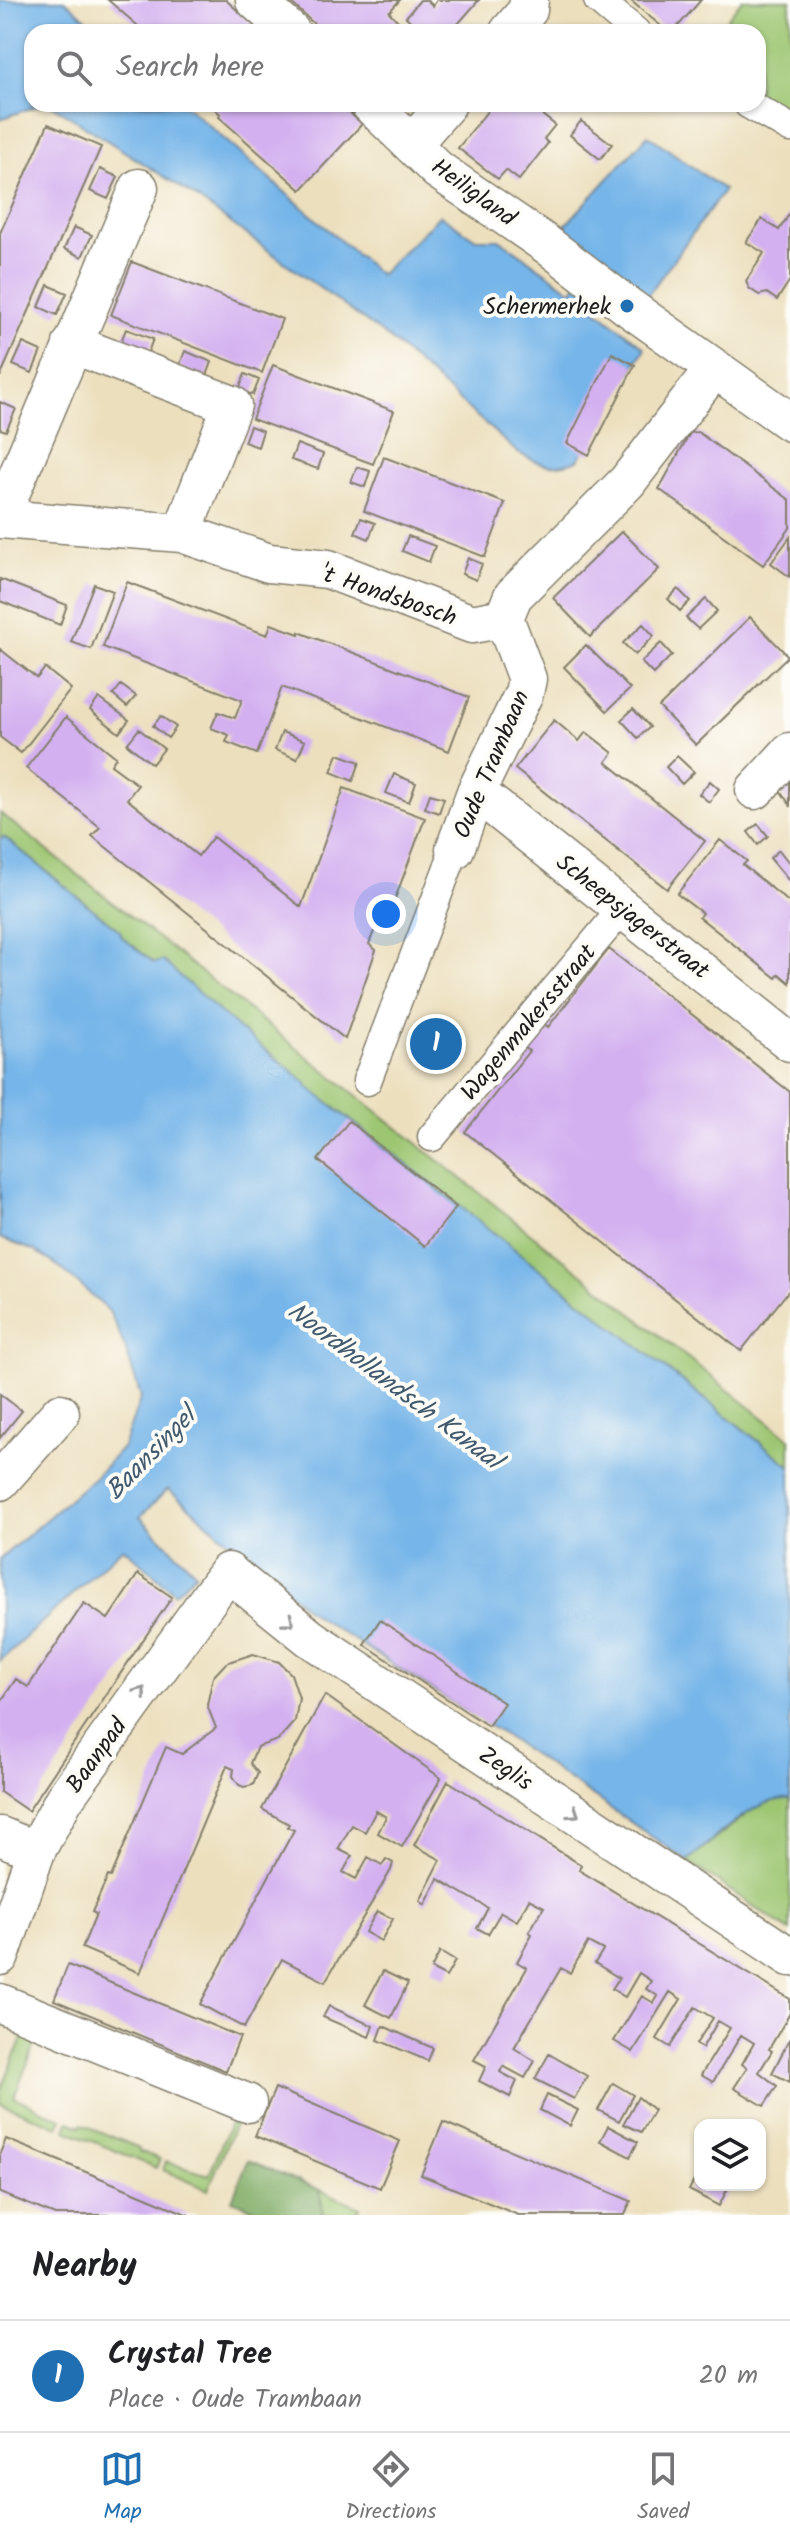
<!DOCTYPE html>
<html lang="en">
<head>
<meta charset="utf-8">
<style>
	:root { --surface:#fff; --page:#f2f2f2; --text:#202124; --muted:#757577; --line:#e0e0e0; --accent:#1f6fb2 }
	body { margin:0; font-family:Kalam,sans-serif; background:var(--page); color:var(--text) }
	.controls { position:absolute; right:24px; bottom:24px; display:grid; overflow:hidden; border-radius:16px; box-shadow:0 2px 6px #0004 }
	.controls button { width:72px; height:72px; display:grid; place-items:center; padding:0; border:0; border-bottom:2px solid var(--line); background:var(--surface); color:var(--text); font:40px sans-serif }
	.you { position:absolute; left:386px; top:914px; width:28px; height:28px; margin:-20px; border:6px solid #fff; border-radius:50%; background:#1a73e8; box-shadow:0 0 0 12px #1a73e833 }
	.badge { display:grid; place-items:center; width:52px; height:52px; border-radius:50%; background:var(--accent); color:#fff; font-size:26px; font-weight:700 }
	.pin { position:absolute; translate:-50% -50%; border:4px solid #fff; box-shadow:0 2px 8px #0006 }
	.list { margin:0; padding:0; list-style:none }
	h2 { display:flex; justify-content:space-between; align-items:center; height:104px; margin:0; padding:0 32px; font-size:34px }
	h2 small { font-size:26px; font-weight:400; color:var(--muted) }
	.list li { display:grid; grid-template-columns:52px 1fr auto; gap:24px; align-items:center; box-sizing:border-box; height:112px; padding:0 32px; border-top:2px solid var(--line) }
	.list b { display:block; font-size:30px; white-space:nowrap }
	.list p { margin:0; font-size:26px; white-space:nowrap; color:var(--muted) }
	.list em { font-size:26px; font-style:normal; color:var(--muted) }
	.icon { flex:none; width:44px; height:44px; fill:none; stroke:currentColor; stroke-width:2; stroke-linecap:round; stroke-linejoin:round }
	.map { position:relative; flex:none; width:790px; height:2215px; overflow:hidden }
	.search { position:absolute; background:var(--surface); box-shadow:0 2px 6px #0004; left:24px; right:24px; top:24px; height:88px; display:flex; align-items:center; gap:20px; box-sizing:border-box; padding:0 28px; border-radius:24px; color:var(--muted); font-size:30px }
	.sheet { height:216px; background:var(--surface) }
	nav { display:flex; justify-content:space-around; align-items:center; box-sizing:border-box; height:112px; border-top:2px solid var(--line); background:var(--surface); font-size:22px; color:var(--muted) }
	nav a { display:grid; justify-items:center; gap:4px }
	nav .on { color:var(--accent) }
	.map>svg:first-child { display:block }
</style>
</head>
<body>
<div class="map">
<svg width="790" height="2215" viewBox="0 0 790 2215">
	<rect width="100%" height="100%" fill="#fdfcf7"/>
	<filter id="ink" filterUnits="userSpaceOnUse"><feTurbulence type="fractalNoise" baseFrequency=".0125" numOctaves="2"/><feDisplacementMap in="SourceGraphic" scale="16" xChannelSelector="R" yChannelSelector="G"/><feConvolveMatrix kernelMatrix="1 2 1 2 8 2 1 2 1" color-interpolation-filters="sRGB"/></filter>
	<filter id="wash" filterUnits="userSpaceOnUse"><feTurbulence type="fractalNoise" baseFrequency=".006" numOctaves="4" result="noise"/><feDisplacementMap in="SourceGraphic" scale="32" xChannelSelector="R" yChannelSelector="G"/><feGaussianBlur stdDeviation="1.8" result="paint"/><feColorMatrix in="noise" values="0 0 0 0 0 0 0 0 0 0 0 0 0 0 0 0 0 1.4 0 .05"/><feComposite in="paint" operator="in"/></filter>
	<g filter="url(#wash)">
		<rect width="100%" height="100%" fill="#ecdfbd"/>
		<path fill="#9dc672" stroke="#5c7147" stroke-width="2" d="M 742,0 L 790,0 L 790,112 L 758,93 L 758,32 L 717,32 Z
			M 0,813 L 790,1439 L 790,1466 L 307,1086 L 307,1083 L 240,1030 L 163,962 L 154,963 L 121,936 L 120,931 L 4,837 L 0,839 Z
			M 779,1798 L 790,1799 L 790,1931 L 687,1861 L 753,1809 Z
			M 27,2027 L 40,2039 L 37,2040 L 14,2097 L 62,2119 L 58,2127 L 0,2103 L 0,2092 Z
			M 205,2106 L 239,2115 L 208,2190 L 163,2170 L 166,2162 L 209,2175 L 231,2121 Z
			M 69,2121 L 81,2126 L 82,2124 L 139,2148 L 139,2151 L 160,2159 L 156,2168 L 66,2130 Z
			M 320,2190 L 360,2207 L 357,2215 L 323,2215 Z"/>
		<path fill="#7eab64" stroke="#4d6440" stroke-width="2" d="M 248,2160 L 320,2190 L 323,2215 L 269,2215 L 232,2200 Z"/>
		<path fill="#76b5e9" stroke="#496882" stroke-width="2" d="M 0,0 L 65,0 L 101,32 L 32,32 L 32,104 L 42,104 L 0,119 Z
			M 50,104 L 184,104 L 380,275 L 440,215 L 476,239 L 499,239 L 572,291 L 595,259 L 561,230 L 648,135 L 724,190 L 645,299 L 616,276 L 593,307 L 645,348 L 578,460 C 551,470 543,465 518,453 L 391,340 L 191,194 Z
			M 4,837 L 121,932 L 121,936 L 154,963 L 163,961 L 240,1030 L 307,1083 L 307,1086 L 790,1466 L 790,1799 C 754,1797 714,1840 687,1861 L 504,1735 L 313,1614 L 168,1489 L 140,1517 L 196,1573 L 175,1593 L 123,1547 L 0,1661 L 0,1559 L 96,1476 L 123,1447 L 141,1397 L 125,1347 L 109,1311 L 61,1268 L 35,1251 L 0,1238 L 0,839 Z"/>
		<g id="blocks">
			<path fill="#d3b0f0" d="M 108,0 L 226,0 L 261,32 L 145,32 Z
				M 288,0 L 400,0 L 389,12 L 399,22 L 390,32 L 323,32 Z
				M 420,0 L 427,0 L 433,6 L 437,0 L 479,0 L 451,32 L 408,32 L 415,25 L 406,17 Z
				M 630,0 L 701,0 L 673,32 L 668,32 Z
				M 215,104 L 340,104 L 362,124 L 301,190 L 219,117 L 220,114 L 213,107 Z
				M 493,104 L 528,104 L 555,125 L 544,139 L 548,143 L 519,180 L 506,170 L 498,179 L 458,148 Z
				M 581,121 L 612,144 L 600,159 L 570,135 Z
				M 48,124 L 101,147 L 0,377 L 0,233 Z
				M 100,169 L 118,177 L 108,199 L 90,191 Z
				M 790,213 L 790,280 L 777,300 L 767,293 L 759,295 L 749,288 L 746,281 L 764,253 L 746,242 L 762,219 L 779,230 Z
				M 74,227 L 92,235 L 82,257 L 64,249 Z
				M 132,262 L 282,319 L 262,373 L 111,315 Z
				M 48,285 L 67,293 L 57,315 L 39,307 Z
				M 126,329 L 153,339 L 147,355 L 120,344 Z
				M 23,343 L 41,351 L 32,373 L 13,365 Z
				M 185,351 L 212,362 L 206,378 L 179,367 Z
				M 612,353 L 635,365 L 589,455 L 567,443 Z
				M 273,365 L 394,411 L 373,464 L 252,419 Z
				M 245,374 L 259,380 L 253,395 L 239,390 Z
				M 0,402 L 16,409 L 6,431 L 0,429 Z
				M 250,426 L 263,431 L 258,447 L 244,442 Z
				M 698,432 L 790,500 L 790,528 L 763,565 L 659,489 L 690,433 Z
				M 297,444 L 323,454 L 318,469 L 291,460 Z
				M 384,457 L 505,503 L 485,557 L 364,511 Z
				M 357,467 L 370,471 L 365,487 L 351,482 Z
				M 361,518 L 375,523 L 369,539 L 355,533 Z
				M 622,531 L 659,569 L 590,637 L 553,598 Z
				M 408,536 L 435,546 L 429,562 L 402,551 Z
				M 790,537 L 790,577 L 771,563 Z
				M 468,558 L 482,564 L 476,580 L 462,574 Z
				M 0,579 L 67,605 L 60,625 L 0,601 Z
				M 127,582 L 267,635 L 271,624 L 299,634 L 299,632 L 469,697 L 449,751 L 282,687 L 257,754 L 226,742 L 229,735 L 211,728 L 218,712 L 235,718 L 242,700 L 103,647 Z
				M 94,584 L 113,591 L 91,649 L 71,642 Z
				M 678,589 L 690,601 L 680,611 L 668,599 Z
				M 706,599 L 717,611 L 698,629 L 686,618 Z
				M 750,617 L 788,656 L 696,745 L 659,707 Z
				M 643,624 L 654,636 L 635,655 L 623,643 Z
				M 661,643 L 672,655 L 653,674 L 641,662 Z
				M 586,645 L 630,689 L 607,711 L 564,667 Z
				M 0,649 L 37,678 L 45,668 L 71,689 L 21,753 L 0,737 Z
				M 121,685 L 136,696 L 127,707 L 113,695 Z
				M 99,698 L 129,720 L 119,733 L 90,710 Z
				M 633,709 L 650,727 L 638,738 L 621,720 Z
				M 161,716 L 176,727 L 168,738 L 153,726 Z
				M 66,717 L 116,757 L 111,765 L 138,785 L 127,799 L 198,856 L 213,837 L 301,907 L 344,788 L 425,818 L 386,923 L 378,921 L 369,944 L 376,950 L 345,1039 L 92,836 L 100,827 L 26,768 Z
				M 554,720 L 579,741 L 586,732 L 613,753 L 606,762 L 705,841 L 667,889 L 515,769 Z
				M 139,729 L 164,749 L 152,764 L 127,744 Z
				M 282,732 L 305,741 L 297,759 L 275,750 Z
				M 338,754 L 360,762 L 353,781 L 331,772 Z
				M 677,756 L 694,772 L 682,784 L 666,767 Z
				M 394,774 L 416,783 L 409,802 L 386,793 Z
				M 790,775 L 790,805 L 778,787 Z
				M 710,781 L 719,789 L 709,802 L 699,794 Z
				M 430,794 L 444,798 L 439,813 L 425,808 Z
				M 758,824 L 768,836 L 758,845 L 748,832 Z
				M 720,840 L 747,861 L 743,865 L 790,903 L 790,983 L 779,974 L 776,978 L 699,917 L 702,913 L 677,894 Z
				M 779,850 L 790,864 L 790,882 L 770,858 Z
				M 609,949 L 790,1092 L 790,1289 L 741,1351 L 465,1132 L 529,1051 L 524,1047 L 543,1023 L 548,1027 Z
				M 349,1121 L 456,1207 L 425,1246 L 318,1160 Z
				M 0,1394 L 22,1411 L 0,1438 Z
				M 138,1574 L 172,1597 L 28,1811 L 0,1792 L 0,1703 L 16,1679 L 28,1687 L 84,1603 L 108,1619 Z
				M 380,1620 L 504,1703 L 488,1726 L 364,1644 Z
				M 253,1654 L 279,1662 L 291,1674 L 299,1698 L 295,1721 L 278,1740 L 257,1747 L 250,1763 L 258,1773 L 253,1785 L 244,1787 L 239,1785 L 233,1776 L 234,1769 L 227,1766 L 140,1973 L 82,1948 L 96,1914 L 92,1912 L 108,1876 L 111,1877 L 166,1747 L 182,1754 L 216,1728 L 207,1705 L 213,1677 L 226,1663 Z
				M 325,1695 L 441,1778 L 402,1847 L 378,1833 L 386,1817 L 376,1811 L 365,1832 L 352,1825 L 338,1849 L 352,1856 L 343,1872 L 356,1879 L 368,1857 L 382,1865 L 386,1859 L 393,1863 L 391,1870 L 325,1982 L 282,1959 L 244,2028 L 200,2004 L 294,1830 L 287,1827 L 289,1824 L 262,1809 Z
				M 448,1781 L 581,1865 L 579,1870 L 790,1999 L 790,2013 L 769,2049 L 772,2051 L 759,2072 L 777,2086 L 764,2106 L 734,2088 L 747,2068 L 742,2064 L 754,2043 L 741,2035 L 713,2082 L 701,2075 L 730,2028 L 718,2021 L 702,2048 L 696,2044 L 713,2018 L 695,2007 L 670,2047 L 657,2039 L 681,1999 L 670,1992 L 633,2052 L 614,2041 L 642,1996 L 654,2003 L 658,1996 L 646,1989 L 651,1981 L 639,1973 L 625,1997 L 612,1989 L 619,1978 L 595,1963 L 603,1950 L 588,1942 L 570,1973 L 561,1968 L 514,2048 L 535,2061 L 525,2078 L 503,2066 L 500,2072 L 517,2081 L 510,2097 L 479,2081 L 486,2066 L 474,2060 L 527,1968 L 517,1962 L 532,1934 L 529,1932 L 544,1907 L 529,1899 L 517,1921 L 501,1912 L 488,1934 L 477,1928 L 488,1908 L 438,1879 L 425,1905 L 420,1901 L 441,1860 L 414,1845 Z
				M 377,1911 L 393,1919 L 381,1941 L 365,1932 Z
				M 440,1952 L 455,1961 L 446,1977 L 431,1969 Z
				M 68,1965 L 240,2037 L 226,2071 L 54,2000 Z
				M 383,1971 L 408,1983 L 391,2018 L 365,2005 Z
				M 329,2006 L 373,2026 L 369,2037 L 323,2017 Z
				M 383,2026 L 433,2048 L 428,2061 L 378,2040 Z
				M 790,2038 L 790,2082 L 772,2073 Z
				M 549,2054 L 587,2076 L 574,2099 L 535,2079 Z
				M 613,2083 L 633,2095 L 619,2121 L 598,2110 Z
				M 275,2088 L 400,2141 L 380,2188 L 255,2136 Z
				M 547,2095 L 578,2110 L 570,2126 L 540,2110 Z
				M 638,2097 L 654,2110 L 641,2132 L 623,2124 Z
				M 443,2122 L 631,2201 L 625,2215 L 518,2215 L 421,2175 Z
				M 608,2126 L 638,2142 L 630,2157 L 600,2141 Z
				M 6,2139 L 38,2152 L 189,2215 L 55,2215 L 18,2200 L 0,2193 L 0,2153 Z
				M 697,2175 L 700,2177 L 700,2185 L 716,2185 L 727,2190 L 719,2206 L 689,2190 Z"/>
		</g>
	</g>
	<g filter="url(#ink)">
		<use href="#blocks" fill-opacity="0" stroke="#847e6c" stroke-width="2"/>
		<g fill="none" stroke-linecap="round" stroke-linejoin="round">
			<defs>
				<path id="pedestrian" d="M 598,0 L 636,32
					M 748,104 L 790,128
					M 367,1081 L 455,849
					M 432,1137 L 623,908"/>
				<path id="minor" d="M 255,0 L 291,32
					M 509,32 L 528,10 L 529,0
					M 370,104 L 438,170 L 546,244 L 627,306 L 790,422
					M 413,143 L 447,104
					M 72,344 L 232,405 L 182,533
					M 0,518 L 139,188
					M 0,519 L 182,533 L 269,563 L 328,569 L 472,624 L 504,618
					M 755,790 L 790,752
					M 476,792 L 790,1042
					M 455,849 L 476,792 L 524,693 L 527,679 L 504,618 L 513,596 L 627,482 L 714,369
					M 0,1481 L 60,1413
					M 0,1836 L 36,1851
					M 0,1956 L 36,1851 L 64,1799 L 228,1572 L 310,1638 L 790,1957
					M 0,2003 L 247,2103"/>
			</defs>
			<use href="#pedestrian" stroke="#847e6c" stroke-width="31"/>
			<use href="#minor" stroke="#847e6c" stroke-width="41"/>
			<use href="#pedestrian" stroke="#fff" stroke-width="28"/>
			<use href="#minor" stroke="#fff" stroke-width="38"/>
		</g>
		<defs><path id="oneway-chevron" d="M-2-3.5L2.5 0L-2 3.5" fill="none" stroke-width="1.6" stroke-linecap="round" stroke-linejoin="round" transform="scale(2)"/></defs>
		<g stroke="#999">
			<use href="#oneway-chevron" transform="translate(289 1621) rotate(38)"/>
			<use href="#oneway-chevron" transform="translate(141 1692) rotate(-54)"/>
			<use href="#oneway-chevron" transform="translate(574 1813) rotate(34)"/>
		</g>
	</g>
	<circle fill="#1f6fb2" stroke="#fdfcf7" stroke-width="3" cx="627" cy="306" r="8"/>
	<g text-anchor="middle" stroke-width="8" stroke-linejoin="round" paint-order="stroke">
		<g font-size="24" fill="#1c1c1c" stroke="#fdfcf7">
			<text transform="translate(474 192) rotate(36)" y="8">Heiligland</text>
			<text transform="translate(389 595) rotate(19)" y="8">'t Hondsbosch</text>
			<text transform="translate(491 764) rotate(-67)" y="8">Oude Trambaan</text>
			<text transform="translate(633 916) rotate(38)" y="8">Scheepsjagerstraat</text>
			<text transform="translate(528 1022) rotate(-50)" y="8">Wagenmakersstraat</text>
			<text transform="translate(96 1755) rotate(-54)" y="8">Baanpad</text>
			<text transform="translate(506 1768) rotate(34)" y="8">Zeglis</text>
		</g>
		<g font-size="24" fill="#1c1c1c" stroke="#fdfcf7" text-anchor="end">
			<text x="611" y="314">Schermerhek</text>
		</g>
		<g font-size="26" font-style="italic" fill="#40596e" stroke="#fdfcf7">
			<text transform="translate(395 1385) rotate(37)" y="9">Noordhollandsch Kanaal</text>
			<text transform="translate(150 1453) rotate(-46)" y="9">Baansingel</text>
		</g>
	</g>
</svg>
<div class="controls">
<button><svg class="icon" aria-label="layers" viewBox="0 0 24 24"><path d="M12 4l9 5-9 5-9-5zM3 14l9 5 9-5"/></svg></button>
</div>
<div class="you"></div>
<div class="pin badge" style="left:436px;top:1044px">1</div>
<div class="search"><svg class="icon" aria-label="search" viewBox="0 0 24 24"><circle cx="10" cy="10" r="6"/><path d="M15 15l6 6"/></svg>Search here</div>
</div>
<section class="sheet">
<h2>Nearby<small></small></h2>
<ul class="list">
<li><span class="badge">1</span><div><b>Crystal Tree</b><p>Place · Oude Trambaan</p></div><em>20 m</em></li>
</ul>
</section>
<nav>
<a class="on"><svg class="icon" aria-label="map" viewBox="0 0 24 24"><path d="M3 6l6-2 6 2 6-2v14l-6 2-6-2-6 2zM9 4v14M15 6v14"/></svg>Map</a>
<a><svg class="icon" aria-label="directions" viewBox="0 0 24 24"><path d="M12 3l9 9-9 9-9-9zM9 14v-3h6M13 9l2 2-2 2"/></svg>Directions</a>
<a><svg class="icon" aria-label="saved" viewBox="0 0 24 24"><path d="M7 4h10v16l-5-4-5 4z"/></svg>Saved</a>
</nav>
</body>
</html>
